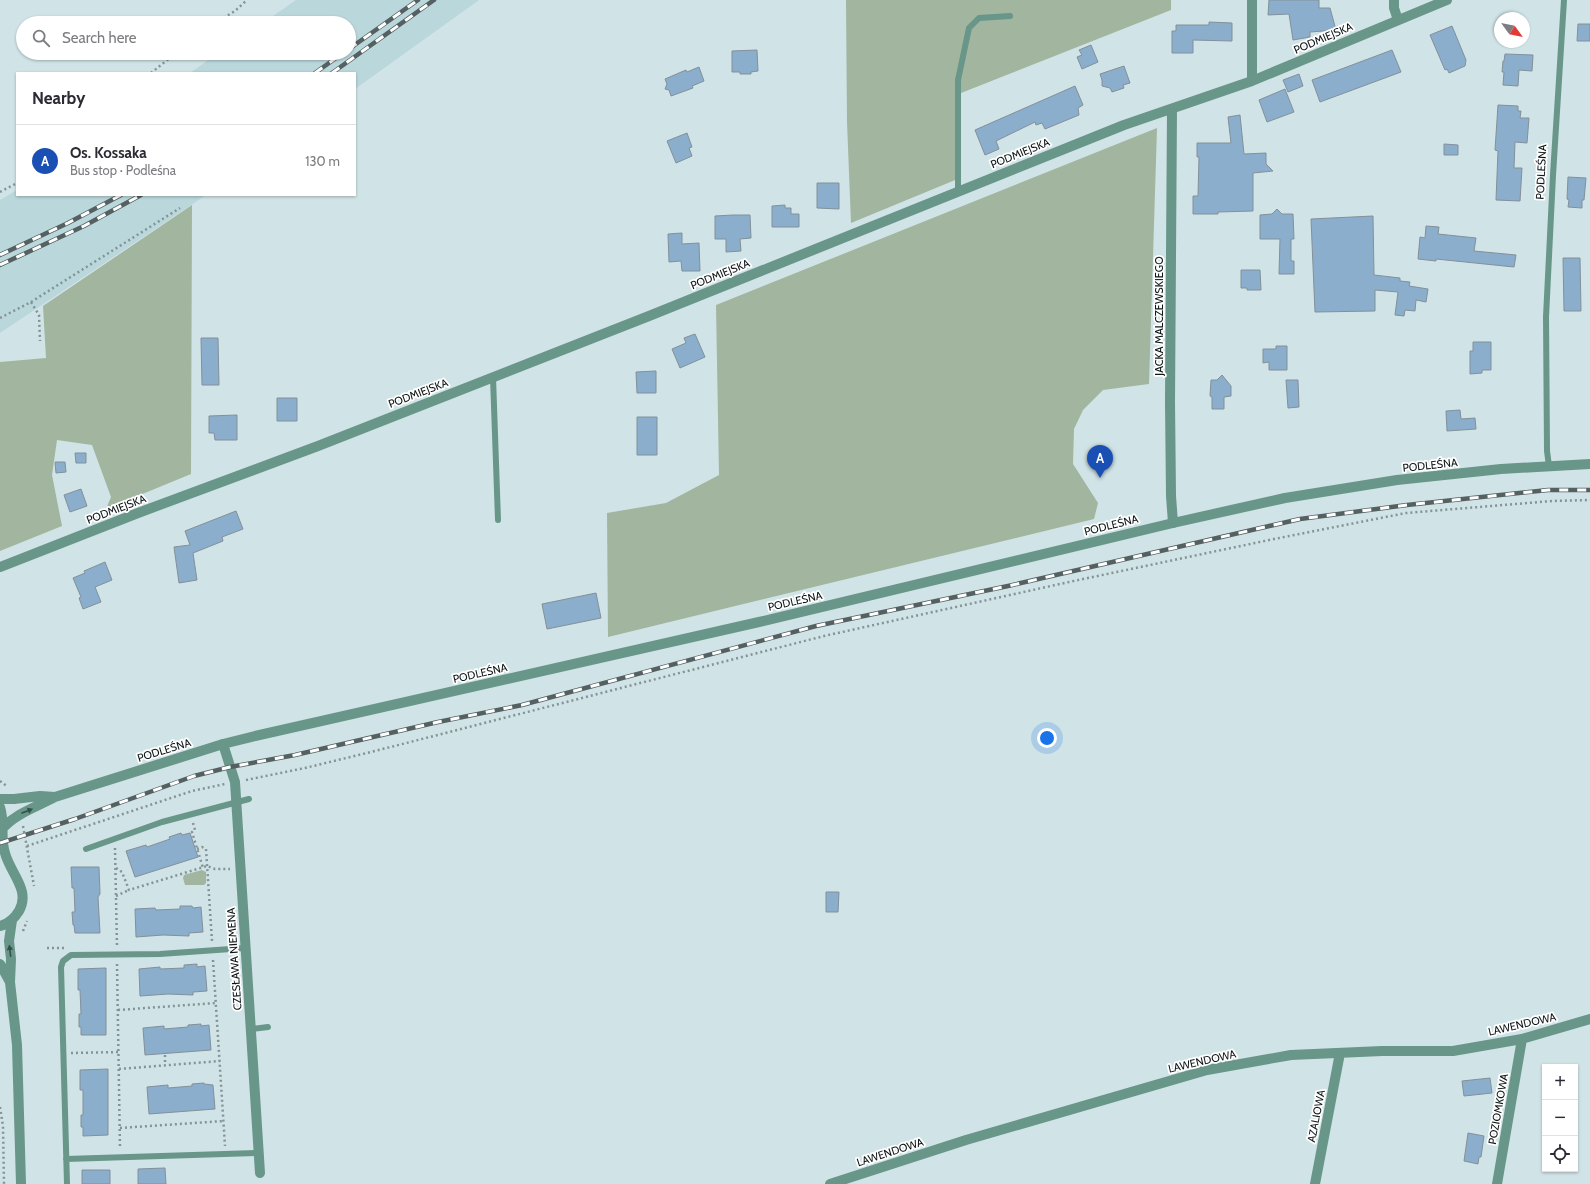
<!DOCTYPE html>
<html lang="en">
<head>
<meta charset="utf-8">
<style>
	:root { --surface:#fff; --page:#f7f7f7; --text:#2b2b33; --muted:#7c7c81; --line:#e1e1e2; --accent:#c33242 }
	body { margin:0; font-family:Cabin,sans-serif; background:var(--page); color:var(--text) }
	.controls { position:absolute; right:12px; bottom:12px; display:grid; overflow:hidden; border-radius:0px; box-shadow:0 1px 3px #0004 }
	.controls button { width:36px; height:36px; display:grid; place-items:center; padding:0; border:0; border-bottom:1px solid var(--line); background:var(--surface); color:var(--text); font:20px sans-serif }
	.compass { position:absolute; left:1494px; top:12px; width:36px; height:36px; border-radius:50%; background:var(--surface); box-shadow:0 1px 3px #0004; rotate:123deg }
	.you { position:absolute; left:1047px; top:738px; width:14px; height:14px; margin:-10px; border:3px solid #fff; border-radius:50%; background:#1a73e8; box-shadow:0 0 0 6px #1a73e833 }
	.badge { display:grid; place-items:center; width:26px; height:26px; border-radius:50%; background:var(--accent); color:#fff; font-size:13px; font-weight:700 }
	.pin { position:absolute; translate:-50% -33px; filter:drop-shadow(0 1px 2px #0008) }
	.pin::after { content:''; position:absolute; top:21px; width:14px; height:12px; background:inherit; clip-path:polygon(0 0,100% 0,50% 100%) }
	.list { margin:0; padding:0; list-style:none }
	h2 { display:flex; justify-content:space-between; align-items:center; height:52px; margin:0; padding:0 16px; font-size:17px }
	h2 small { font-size:13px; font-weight:400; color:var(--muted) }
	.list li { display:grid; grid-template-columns:26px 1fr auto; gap:12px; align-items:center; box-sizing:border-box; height:72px; padding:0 16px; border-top:1px solid var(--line) }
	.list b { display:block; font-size:15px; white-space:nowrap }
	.list p { margin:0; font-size:13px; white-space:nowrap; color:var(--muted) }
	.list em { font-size:13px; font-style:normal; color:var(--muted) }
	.icon { flex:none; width:22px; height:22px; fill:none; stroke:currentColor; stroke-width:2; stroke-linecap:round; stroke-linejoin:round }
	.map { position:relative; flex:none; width:1590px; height:1184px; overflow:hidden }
	.search { position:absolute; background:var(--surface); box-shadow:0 1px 3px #0004; left:16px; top:16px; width:340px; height:44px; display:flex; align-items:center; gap:10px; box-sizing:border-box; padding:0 14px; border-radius:22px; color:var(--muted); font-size:15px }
	.panel { position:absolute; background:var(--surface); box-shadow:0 1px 3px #0004; left:16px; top:72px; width:340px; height:124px; border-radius:0px }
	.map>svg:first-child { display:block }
</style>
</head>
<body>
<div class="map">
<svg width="1590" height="1184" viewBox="0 0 1590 1184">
	<rect width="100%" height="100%" fill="#d0e3e6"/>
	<path fill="#bad7db" d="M 296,0 L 479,0 L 355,89 L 355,73 L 190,73 L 218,53 L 349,53 L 349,23 L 263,23 Z
		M 17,190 L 17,195 L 206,195 L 0,333 L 0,200 Z"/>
	<path fill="#a2b59f" d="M 846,0 L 1171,0 L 1171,10 L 961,93 L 960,178 L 851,223 L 847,122 Z
		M 1157,128 L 1149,384 L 1103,390 L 1083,410 L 1074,429 L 1073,464 L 1098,503 L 1094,519 L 608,637 L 607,513 L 666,503 L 719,475 L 716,305 Z
		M 192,205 L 191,474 L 106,509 L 111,497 L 92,445 L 57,440 L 52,475 L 62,526 L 0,551 L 0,362 L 46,358 L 43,306 Z
		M 202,870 L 206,872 L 206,883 L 204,885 L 185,885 L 183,878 L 184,875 Z"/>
	<path fill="#8aaecb" stroke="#83909a" d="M 1269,0 L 1319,0 L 1319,8 L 1330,8 L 1336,30 L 1310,32 L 1310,37 L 1293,40 L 1289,14 L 1268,15 Z
		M 1209,22 L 1232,23 L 1232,41 L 1193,40 L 1193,53 L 1172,53 L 1172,31 L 1176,31 L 1176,25 L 1209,25 Z
		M 1578,24 L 1590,24 L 1590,41 L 1577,41 Z
		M 1452,26 L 1466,60 L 1465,66 L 1449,73 L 1447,69 L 1445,70 L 1430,35 Z
		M 1091,45 L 1098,62 L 1082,69 L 1077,57 L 1082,55 L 1079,50 Z
		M 757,50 L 758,71 L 751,72 L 751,74 L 740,74 L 740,72 L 732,72 L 732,51 Z
		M 1392,50 L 1401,72 L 1320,102 L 1312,80 Z
		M 1505,54 L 1533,55 L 1532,71 L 1519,70 L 1518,86 L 1503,85 L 1504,72 L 1502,72 L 1503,61 L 1504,61 Z
		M 1124,66 L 1130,83 L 1123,85 L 1124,88 L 1112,92 L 1110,88 L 1102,86 L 1102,80 L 1100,74 Z
		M 699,67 L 704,81 L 692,86 L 693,88 L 671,96 L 669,90 L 665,89 L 667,84 L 665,79 L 686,70 L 687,72 Z
		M 1299,74 L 1303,86 L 1288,92 L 1283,80 Z
		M 1075,86 L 1083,105 L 1078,108 L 1079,115 L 1045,129 L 1042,123 L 1036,125 L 1035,122 L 996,141 L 999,149 L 985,155 L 975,130 Z
		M 1285,89 L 1294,112 L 1267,122 L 1259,100 Z
		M 1498,105 L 1518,106 L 1518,111 L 1521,111 L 1520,118 L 1529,118 L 1527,143 L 1515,142 L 1514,168 L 1522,168 L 1520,201 L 1496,200 L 1498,151 L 1495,150 Z
		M 1240,115 L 1244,154 L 1266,153 L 1266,164 L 1273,171 L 1253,173 L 1253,211 L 1218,212 L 1218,214 L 1193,214 L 1193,196 L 1198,196 L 1199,157 L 1197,157 L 1197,143 L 1231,143 L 1228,117 Z
		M 687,133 L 692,147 L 689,148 L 692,156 L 676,163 L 667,141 Z
		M 1444,144 L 1458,145 L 1458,155 L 1444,155 Z
		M 1568,177 L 1586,178 L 1584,200 L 1582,200 L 1582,208 L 1568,207 L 1569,200 L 1567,199 Z
		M 817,183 L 839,183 L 839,209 L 817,208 Z
		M 785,205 L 785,208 L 791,208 L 791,214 L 799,214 L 799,227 L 772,227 L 772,206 Z
		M 1277,209 L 1282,214 L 1293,214 L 1294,239 L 1291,239 L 1291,261 L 1294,261 L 1294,274 L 1279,274 L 1280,239 L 1260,239 L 1260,215 L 1272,214 Z
		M 733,215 L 750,215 L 751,238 L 740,239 L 741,251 L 726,252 L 726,239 L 715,239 L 715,216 Z
		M 1373,216 L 1374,275 L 1400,278 L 1400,281 L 1410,282 L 1409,286 L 1428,289 L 1426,302 L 1416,300 L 1415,311 L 1405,310 L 1404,316 L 1395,315 L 1398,292 L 1375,290 L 1375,311 L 1315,312 L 1311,219 Z
		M 1426,226 L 1439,227 L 1438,234 L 1476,238 L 1474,251 L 1516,255 L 1514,267 L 1436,259 L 1436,261 L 1418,259 L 1420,237 L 1425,238 Z
		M 682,233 L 682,244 L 699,243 L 700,271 L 682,271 L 681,261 L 669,262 L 668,234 Z
		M 1563,258 L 1580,258 L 1581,311 L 1564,311 Z
		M 1241,270 L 1260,270 L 1261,290 L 1247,290 L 1247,288 L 1241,288 Z
		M 695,334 L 705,357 L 680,368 L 672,349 L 686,343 L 684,338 Z
		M 201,338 L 218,338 L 219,385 L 202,385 Z
		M 1473,342 L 1491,342 L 1491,370 L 1482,370 L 1482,373 L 1470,374 L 1470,351 L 1473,351 Z
		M 1276,346 L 1287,346 L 1287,370 L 1269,370 L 1269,362 L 1263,363 L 1263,349 L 1276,349 Z
		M 656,371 L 656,393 L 637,393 L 636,372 Z
		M 1222,375 L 1231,386 L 1231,396 L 1224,397 L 1224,409 L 1212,409 L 1212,397 L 1210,396 L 1211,380 L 1217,380 Z
		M 1286,380 L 1298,380 L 1299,407 L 1288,408 Z
		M 277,398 L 297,398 L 297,421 L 277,421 Z
		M 1460,410 L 1461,419 L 1475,418 L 1476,429 L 1447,431 L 1446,411 Z
		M 237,415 L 237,440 L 215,440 L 214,433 L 209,433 L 209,416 Z
		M 637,417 L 657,417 L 657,455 L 637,455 Z
		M 75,453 L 86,453 L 86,463 L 76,463 Z
		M 55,462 L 65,462 L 66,472 L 56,473 Z
		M 81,489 L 87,506 L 70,512 L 64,495 Z
		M 236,511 L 243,529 L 222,537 L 223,541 L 193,553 L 197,580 L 179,583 L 174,547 L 190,545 L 185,531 Z
		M 105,562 L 112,580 L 95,587 L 101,602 L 83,609 L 79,598 L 81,597 L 73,578 L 85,573 L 84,571 Z
		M 596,593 L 601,618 L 547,629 L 542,604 Z
		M 181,833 L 182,835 L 190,833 L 198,857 L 135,877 L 126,851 L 146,845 L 147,847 L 170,839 L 169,837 Z
		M 71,867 L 99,867 L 100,894 L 98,897 L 100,933 L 75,933 L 74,925 L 73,925 L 72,912 L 75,912 L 74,888 L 72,888 Z
		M 826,892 L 839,892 L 838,912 L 826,912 Z
		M 180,906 L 192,906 L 193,908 L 201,907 L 203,932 L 189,933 L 189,936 L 163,935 L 136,937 L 135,909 L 155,908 L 156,910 L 180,909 Z
		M 197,964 L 197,967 L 205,966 L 207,991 L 193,992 L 193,995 L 168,994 L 140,996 L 139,969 L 160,967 L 160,969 L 184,968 L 184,965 Z
		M 106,968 L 106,1035 L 81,1035 L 81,1027 L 79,1027 L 79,1014 L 81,1014 L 80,990 L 78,990 L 78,969 Z
		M 201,1024 L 201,1026 L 209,1025 L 211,1050 L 145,1055 L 143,1028 L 164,1026 L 164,1029 L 188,1027 L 188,1025 Z
		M 108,1069 L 108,1135 L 83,1136 L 83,1127 L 81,1127 L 81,1115 L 83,1115 L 83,1090 L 80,1090 L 80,1070 Z
		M 1490,1078 L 1492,1093 L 1464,1096 L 1462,1081 Z
		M 204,1083 L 204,1084 L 213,1085 L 215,1109 L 149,1114 L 147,1087 L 168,1085 L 168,1088 L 192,1086 L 192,1084 Z
		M 1468,1133 L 1484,1136 L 1481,1157 L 1479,1157 L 1478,1164 L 1464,1161 Z
		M 165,1168 L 166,1184 L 138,1184 L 138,1169 Z
		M 82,1170 L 110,1170 L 110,1184 L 82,1184 Z"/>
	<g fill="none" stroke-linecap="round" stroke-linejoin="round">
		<path stroke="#849395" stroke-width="2.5" stroke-dasharray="2 3" stroke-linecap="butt" d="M 215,23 L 235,11 L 247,0
			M 151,73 L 176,53
			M 0,192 L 17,183
			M 31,302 L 180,208
			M 0,318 L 31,302 L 39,315 L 40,341
			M 246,780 L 305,768 L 375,751 L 824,636 L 1069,582 L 1274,539 L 1406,513 L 1552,501 L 1590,500
			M 0,781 L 8,787
			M 193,823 L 195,830 L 192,832 L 203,868
			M 23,826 L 34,886
			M 27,846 L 192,791 L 225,784
			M 115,848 L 117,947
			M 197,849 L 202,847 L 206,849 L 212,941
			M 116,868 L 122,872 L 129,890 L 207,866 L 215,869 L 230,869
			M 116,896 L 129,890
			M 23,931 L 27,921
			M 47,948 L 64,948
			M 213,960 L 225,1146
			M 117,964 L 120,1149
			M 118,1010 L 216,1003
			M 71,1053 L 119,1052
			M 165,1055 L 165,1065
			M 119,1069 L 220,1061
			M 0,1107 L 3,1126 L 4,1184
			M 120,1128 L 224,1121"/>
		<path stroke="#689689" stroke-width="6" d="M 958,191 L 958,80 L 969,28 L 979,18 L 1010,16
			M 493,377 L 498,520
			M 1549,466 L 1547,451 L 1546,317 L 1553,175 L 1564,0
			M 86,849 L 162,822 L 249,799
			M 251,1029 L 268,1027
			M 66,1159 L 259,1153
			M 67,1184 L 61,967 L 63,961 L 71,955 L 160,954 L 245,948"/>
		<path stroke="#689689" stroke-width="10" d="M 1394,0 L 1394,8 L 1398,20
			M 1252,81 L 1252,0
			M 1172,109 L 1170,402 L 1171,496 L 1173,523
			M 0,567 L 138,513 L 318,446 L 649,316 L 1124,125 L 1252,81 L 1447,0
			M 223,744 L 235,782 L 260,1173
			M 12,920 L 9,941 L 11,959 L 10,982 L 17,1045 L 21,1184
			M 0,964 L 10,982
			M 830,1184 L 966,1140 L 1207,1070 L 1291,1055 L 1382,1051 L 1453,1051 L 1522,1039 L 1590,1019
			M 1315,1184 L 1340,1053
			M 1497,1184 L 1522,1039"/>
		<path stroke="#689689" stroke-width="10" d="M 0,799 L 14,799 L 40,796 L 55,797
			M 0,807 C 5,822 0,838 5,853 C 10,873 31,890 19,911 C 14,919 9,924 0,926
			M 2,829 C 16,813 37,807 55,797 L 223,744 L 255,736 L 759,622 L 1173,523 L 1285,498 L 1397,480 L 1501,469 L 1590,464"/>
		<defs>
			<path id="rail" d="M 349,49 L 418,0
				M 315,73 L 343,53
				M 332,73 L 434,0
				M 0,255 L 68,223 L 121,195
				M 0,265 L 84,226 L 141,195
				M 0,843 L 75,819 L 194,776 L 230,767 L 295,755 L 438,722 L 522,705 L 816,626 L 1008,586 L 1300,519 L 1407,505 L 1548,490 L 1590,490"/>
		</defs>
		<use href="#rail" stroke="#546061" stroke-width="4.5"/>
		<use href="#rail" stroke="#fff" stroke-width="3" stroke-dasharray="9" stroke-linecap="butt"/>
	</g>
	<defs><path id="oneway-solid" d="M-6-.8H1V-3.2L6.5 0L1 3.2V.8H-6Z"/></defs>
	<g fill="#364f4a">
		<use href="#oneway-solid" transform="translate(27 811) rotate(-21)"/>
		<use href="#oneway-solid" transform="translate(10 951) rotate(-97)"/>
	</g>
	<g text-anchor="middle" stroke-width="3.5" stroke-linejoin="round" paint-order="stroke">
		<g font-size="11" fill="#0e1516" stroke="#fff">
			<text transform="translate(1323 38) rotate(-23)" y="4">PODMIEJSKA</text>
			<text transform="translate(1020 153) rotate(-22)" y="4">PODMIEJSKA</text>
			<text transform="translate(1541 172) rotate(-87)" y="4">PODLEŚNA</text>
			<text transform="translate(720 274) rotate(-22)" y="4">PODMIEJSKA</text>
			<text transform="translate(1159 316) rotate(-90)" y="4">JACKA MALCZEWSKIEGO</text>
			<text transform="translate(418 393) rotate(-21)" y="4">PODMIEJSKA</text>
			<text transform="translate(1430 465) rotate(-6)" y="4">PODLEŚNA</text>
			<text transform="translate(116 509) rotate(-21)" y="4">PODMIEJSKA</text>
			<text transform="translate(1111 525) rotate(-14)" y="4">PODLEŚNA</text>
			<text transform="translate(795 601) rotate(-13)" y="4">PODLEŚNA</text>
			<text transform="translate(480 673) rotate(-13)" y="4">PODLEŚNA</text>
			<text transform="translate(164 750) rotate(-17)" y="4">PODLEŚNA</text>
			<text transform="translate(234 959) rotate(-94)" y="4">CZESŁAWA NIEMENA</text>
			<text transform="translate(1522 1024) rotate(-13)" y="4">LAWENDOWA</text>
			<text transform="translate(1202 1061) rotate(-13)" y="4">LAWENDOWA</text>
			<text transform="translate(1498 1109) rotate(-80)" y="4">POZIOMKOWA</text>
			<text transform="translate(1316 1116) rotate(-79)" y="4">AZALIOWA</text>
			<text transform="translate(890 1152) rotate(-18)" y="4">LAWENDOWA</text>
		</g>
	</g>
</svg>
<div class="controls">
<button>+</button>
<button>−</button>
<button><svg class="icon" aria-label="locate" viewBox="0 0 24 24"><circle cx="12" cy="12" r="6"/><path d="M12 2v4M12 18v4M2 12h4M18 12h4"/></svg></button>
</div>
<svg class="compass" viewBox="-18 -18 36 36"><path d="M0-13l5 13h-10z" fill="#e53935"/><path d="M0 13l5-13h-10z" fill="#7c7c81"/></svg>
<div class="you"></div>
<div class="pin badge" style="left:1100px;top:478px;background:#1a4fb4">A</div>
<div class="search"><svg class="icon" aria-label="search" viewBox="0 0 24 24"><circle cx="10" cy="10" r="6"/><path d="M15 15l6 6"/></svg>Search here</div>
<section class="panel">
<h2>Nearby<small></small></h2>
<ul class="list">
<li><span class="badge" style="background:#1a4fb4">A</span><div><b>Os. Kossaka</b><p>Bus stop · Podleśna</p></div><em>130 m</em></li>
</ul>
</section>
</div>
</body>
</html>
